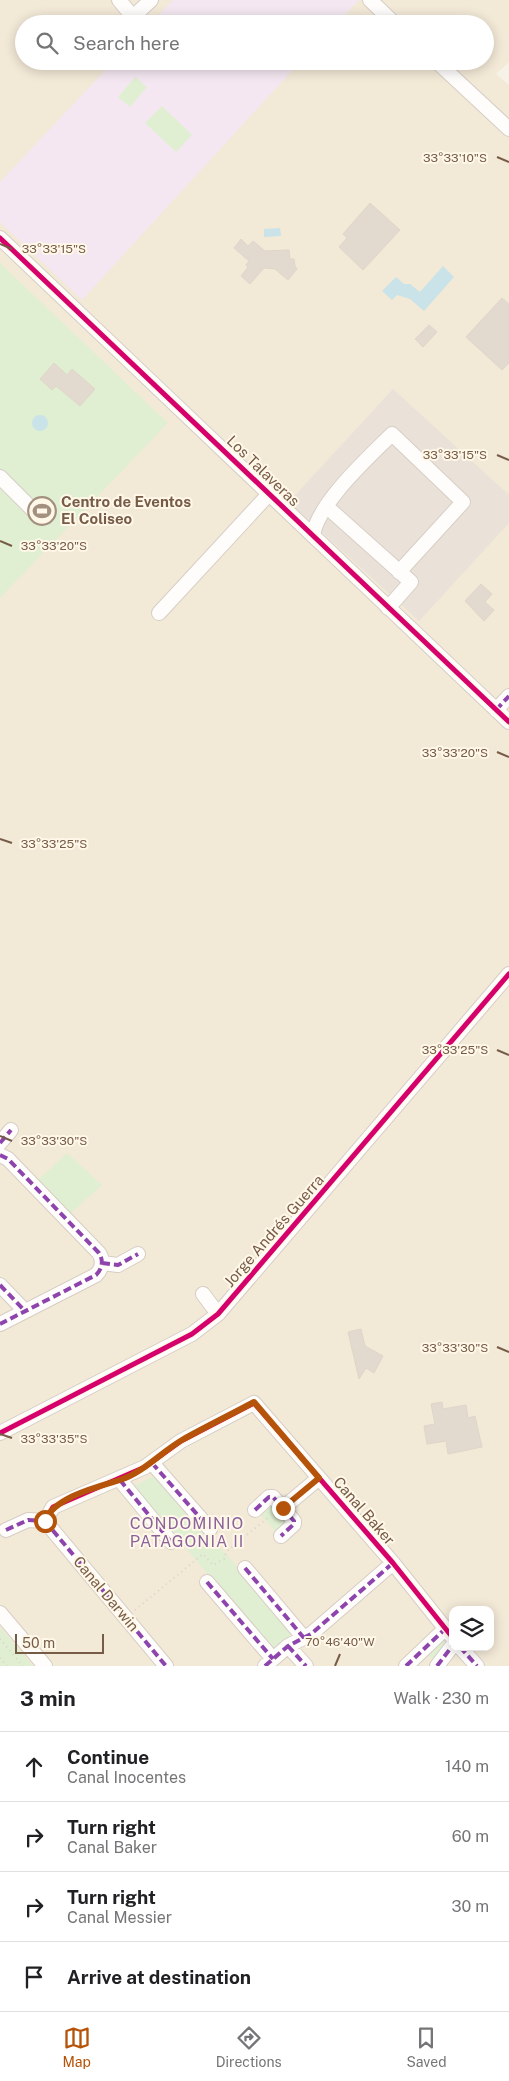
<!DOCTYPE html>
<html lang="en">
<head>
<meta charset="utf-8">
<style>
	:root { --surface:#fff; --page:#f6f6f6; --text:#202124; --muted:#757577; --line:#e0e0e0; --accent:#b45309 }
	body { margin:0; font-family:"Public Sans",sans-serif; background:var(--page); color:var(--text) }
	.controls { position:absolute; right:15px; bottom:15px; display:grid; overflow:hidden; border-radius:10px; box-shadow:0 2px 12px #0003 }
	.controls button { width:45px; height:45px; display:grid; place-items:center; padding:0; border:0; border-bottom:1px solid var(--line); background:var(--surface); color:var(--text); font:25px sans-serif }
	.scale { position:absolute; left:15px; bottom:12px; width:89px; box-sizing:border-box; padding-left:5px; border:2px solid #765b47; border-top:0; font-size:14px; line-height:18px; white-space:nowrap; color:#765b47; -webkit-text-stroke:4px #fff8e9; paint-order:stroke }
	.stop { position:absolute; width:15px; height:15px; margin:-11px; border:4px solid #b45309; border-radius:50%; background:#fff }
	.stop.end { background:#b45309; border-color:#fff; box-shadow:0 1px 5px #0008 }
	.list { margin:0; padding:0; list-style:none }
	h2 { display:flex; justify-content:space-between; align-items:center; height:65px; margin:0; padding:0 20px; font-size:21px }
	h2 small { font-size:16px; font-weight:400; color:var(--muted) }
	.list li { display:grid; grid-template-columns:32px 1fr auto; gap:15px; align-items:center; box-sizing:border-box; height:70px; padding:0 20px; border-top:1px solid var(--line) }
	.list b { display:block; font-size:19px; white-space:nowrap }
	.list p { margin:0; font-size:16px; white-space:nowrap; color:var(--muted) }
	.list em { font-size:16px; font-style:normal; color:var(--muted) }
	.icon { flex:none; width:28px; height:28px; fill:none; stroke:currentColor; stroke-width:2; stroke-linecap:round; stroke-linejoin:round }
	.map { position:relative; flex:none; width:509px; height:1666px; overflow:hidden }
	.search { position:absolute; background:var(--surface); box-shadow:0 2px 12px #0003; left:15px; right:15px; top:15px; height:55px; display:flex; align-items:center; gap:12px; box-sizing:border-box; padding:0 18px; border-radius:28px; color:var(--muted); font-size:19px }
	.sheet { height:345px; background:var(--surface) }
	nav { display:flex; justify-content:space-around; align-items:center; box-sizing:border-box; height:70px; border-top:1px solid var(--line); background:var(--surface); font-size:14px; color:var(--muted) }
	nav a { display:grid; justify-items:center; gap:2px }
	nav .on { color:var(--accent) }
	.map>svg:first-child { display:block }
</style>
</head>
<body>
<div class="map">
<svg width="509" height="1666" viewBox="0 0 509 1666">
	<rect width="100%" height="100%" fill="#f7f2e7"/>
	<path fill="#f3e9d7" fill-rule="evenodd" d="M 0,0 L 509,0 L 509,62 L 496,74 L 509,85 L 509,1666 L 0,1666 ZM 24,24 L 485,24 L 485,61 L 24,61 ZM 453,1610 L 490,1610 L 490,1647 L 453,1647 Z"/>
	<path fill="#eae2d9" d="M 393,389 L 509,495 L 509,523 L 419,621 L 289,502 Z"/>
	<path fill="#f4e7f1" d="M 173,0 L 359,0 L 336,24 L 150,24 Z
		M 114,61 L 301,61 L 82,300 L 0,222 L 0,182 Z"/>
	<path fill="#e0efd1" d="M 135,77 L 147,87 L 130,107 L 118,97 Z
		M 162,106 L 192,135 L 176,152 L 145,123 Z
		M 0,263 L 168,423 L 0,598 Z
		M 67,1153 L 102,1185 L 69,1215 L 36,1182 Z
		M 156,1475 L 295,1632 L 272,1651 L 134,1486 Z
		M 274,1500 L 291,1521 L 277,1533 L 259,1513 Z
		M 0,1627 L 33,1666 L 0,1666 Z
		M 442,1634 L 449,1643 L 435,1663 L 424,1650 Z"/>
	<path fill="#c9e3e8" d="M 280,228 L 281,236 L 264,237 L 264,229 Z
		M 443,266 L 454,277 L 424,311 L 410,299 L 397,295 L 392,300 L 382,291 L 396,277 L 404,284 L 410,284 L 420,292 Z
		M32 423a8 8 0 1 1 16 0a8 8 0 1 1-16 0Z"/>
	<path fill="#e3dacf" stroke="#e0d5c9" d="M 370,203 L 400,230 L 363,270 L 339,247 L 347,238 L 343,234 Z
		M 241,239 L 248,246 L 253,241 L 265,251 L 289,250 L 290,259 L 294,259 L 295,266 L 297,269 L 288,280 L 275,269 L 264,268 L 250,284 L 241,276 L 248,267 L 246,265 L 249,261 L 234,248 Z
		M 502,298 L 509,304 L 509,363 L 502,370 L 466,337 Z
		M 429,325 L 437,332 L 423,347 L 415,339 Z
		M 54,363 L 67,375 L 72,369 L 95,389 L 80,406 L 56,386 L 52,390 L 40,379 Z
		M 481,584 L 492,594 L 485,602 L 494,610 L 484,621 L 465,601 Z
		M 361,1329 L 365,1346 L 383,1356 L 374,1373 L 366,1368 L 359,1379 L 348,1332 Z
		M 442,1402 L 443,1409 L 466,1405 L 468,1418 L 475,1416 L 482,1447 L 448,1454 L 446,1441 L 427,1444 L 424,1426 L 435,1424 L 431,1404 Z"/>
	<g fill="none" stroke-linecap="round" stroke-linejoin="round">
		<defs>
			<path id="minor" d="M 119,0 L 133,17 L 151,0
				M 370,0 L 395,24
				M 436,61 L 509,129
				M 0,238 L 509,722
				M 0,477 L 41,518
				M 326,506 L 411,582 L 388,608
				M 313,536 C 317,504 368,458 392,434 L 463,502 L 399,572
				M 159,613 L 269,494
				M 496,710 L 509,696
				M 0,1143 L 11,1130
				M 0,1155 L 8,1159 L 99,1253 C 104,1261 102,1269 96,1275 L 0,1324
				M 102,1263 L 118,1265 L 138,1254
				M 0,1285 L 25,1311
				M 203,1294 L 218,1314
				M 0,1433 L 192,1334 L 218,1314 L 509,974
				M 152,1463 L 210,1529
				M 120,1480 L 171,1542
				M 283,1508 L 319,1478
				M 255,1510 L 269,1497 L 273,1497 L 294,1521 L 294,1524 L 281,1536
				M 45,1521 L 53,1507 L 145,1467 L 181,1441 L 254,1403 L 393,1563 L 453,1638
				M 45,1521 L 166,1666
				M 6,1530 L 28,1520 L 45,1521
				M 245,1568 L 304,1638
				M 207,1582 L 273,1659
				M 0,1613 L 45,1666
				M 288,1646 L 306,1666
				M 460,1647 L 477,1666
				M 265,1666 L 288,1646 L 311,1634 L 393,1563
				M 406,1666 L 446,1628
				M 437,1666 L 453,1645"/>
		</defs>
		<use href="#minor" stroke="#d6cec5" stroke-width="16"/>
		<path stroke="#dad2cb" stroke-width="2" stroke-dasharray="1 4" stroke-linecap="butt" d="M 135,1610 L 203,1554 L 213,1565 L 224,1559 L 226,1552 L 270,1516
			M 0,1639 L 23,1666
			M 0,1658 L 7,1666"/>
		<use href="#minor" stroke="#fefdfb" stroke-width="14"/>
		<path stroke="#8e44ad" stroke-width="4" stroke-dasharray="8 4" stroke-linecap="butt" d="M 496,710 L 509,696
			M 0,1143 L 11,1130
			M 0,1155 L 8,1159 L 99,1253 C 104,1261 102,1269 96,1275 L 0,1324
			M 102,1263 L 118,1265 L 138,1254
			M 0,1285 L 25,1311
			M 152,1463 L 210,1529
			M 120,1480 L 171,1542
			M 283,1508 L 319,1478
			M 255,1510 L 269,1497 L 273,1497 L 294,1521 L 294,1524 L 281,1536
			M 45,1521 L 166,1666
			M 6,1530 L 28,1520 L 45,1521
			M 245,1568 L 304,1638
			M 207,1582 L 273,1659
			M 288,1646 L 306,1666
			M 460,1647 L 477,1666
			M 265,1666 L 288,1646 L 311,1634 L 393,1563
			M 406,1666 L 446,1628
			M 437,1666 L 453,1645"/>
		<defs>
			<path id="cycleway" d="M 0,238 L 509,722
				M 0,1433 L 192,1334 L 218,1314 L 509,974
				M 45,1521 L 53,1507 L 145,1467 L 181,1441 L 254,1403 L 393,1563 L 453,1638"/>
		</defs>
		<use href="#cycleway" stroke="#fff8e9" stroke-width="8"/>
		<use href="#cycleway" stroke="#d6006c" stroke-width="5"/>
	</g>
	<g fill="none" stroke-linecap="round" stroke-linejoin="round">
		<path stroke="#b45309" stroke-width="6" d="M 45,1521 C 54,1497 97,1487 120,1480 C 144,1472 160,1453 182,1440 C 205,1427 230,1415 254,1402 L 319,1478 L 283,1508"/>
	</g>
	<path fill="none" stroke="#765b47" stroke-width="2" d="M 497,157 L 509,162M 0,244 L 12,249M 497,455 L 509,460M 0,541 L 12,546M 497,752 L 509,757M 0,839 L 12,843M 497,1050 L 509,1055M 0,1136 L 12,1141M 497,1347 L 509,1352M 0,1434 L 12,1438M 335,1666 L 340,1654"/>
	<defs>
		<symbol id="stadium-ring" viewBox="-11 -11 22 22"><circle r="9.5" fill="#fff8e9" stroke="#a3907f" stroke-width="1.5"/><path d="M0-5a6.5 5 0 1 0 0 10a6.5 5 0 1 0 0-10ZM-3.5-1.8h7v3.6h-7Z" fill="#a3907f"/></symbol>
	</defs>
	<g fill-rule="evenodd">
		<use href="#stadium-ring" x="26" y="495" width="32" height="32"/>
	</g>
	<g text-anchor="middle" stroke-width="4" stroke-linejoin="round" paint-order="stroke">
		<g font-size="15" fill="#765b47" stroke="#fff8e9">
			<text transform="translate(263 471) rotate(44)" y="5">Los Talaveras</text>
			<text transform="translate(274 1231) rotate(-49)" y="5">Jorge Andrés Guerra</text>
			<text transform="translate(364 1511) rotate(49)" y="5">Canal Baker</text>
			<text transform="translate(106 1594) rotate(50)" y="5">Canal Darwin</text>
		</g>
		<g font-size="15" font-weight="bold" fill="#765b47" stroke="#fff8e9" text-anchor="start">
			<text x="61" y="507">Centro de Eventos<tspan x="61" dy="17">El Coliseo</tspan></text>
		</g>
		<g font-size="16" letter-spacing="1" fill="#8b629a" stroke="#fff8e9">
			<text x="187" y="1529">CONDOMINIO<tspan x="187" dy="18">PATAGONIA II</tspan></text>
		</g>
	</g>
	<g font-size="12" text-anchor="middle" fill="#765b47" stroke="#fff8e9" stroke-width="4" stroke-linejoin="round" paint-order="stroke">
		<text x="455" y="162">33°33'10"S</text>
		<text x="54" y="253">33°33'15"S</text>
		<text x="455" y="459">33°33'15"S</text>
		<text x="54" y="550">33°33'20"S</text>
		<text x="455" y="757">33°33'20"S</text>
		<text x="54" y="848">33°33'25"S</text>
		<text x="455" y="1054">33°33'25"S</text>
		<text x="54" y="1145">33°33'30"S</text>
		<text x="455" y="1352">33°33'30"S</text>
		<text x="54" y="1443">33°33'35"S</text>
		<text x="340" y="1646">70°46'40"W</text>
	</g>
</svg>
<div class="controls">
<button><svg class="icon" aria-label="layers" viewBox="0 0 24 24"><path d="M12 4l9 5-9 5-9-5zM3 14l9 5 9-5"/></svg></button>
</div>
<div class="scale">50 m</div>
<div class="stop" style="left:45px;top:1521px"></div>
<div class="stop end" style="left:283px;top:1508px"></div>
<div class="search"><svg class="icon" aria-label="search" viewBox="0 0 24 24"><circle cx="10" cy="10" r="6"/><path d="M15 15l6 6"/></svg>Search here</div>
</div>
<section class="sheet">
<h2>3 min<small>Walk · 230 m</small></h2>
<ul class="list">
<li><svg class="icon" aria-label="ahead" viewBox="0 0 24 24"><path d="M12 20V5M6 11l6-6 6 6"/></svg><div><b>Continue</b><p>Canal Inocentes</p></div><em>140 m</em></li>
<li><svg class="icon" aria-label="right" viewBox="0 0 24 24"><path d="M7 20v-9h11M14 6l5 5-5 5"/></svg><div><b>Turn right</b><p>Canal Baker</p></div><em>60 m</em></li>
<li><svg class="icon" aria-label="right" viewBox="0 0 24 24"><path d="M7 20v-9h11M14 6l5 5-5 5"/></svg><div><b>Turn right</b><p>Canal Messier</p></div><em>30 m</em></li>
<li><svg class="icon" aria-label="arrive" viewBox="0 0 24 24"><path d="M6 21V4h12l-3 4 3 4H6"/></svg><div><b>Arrive at destination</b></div></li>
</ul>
</section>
<nav>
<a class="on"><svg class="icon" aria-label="map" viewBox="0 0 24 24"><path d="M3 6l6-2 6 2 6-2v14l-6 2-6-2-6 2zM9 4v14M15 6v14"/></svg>Map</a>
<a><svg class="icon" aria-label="directions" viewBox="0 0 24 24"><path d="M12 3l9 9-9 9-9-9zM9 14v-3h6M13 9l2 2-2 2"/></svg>Directions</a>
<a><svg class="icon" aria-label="saved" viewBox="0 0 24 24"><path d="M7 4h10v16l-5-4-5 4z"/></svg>Saved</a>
</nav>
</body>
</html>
